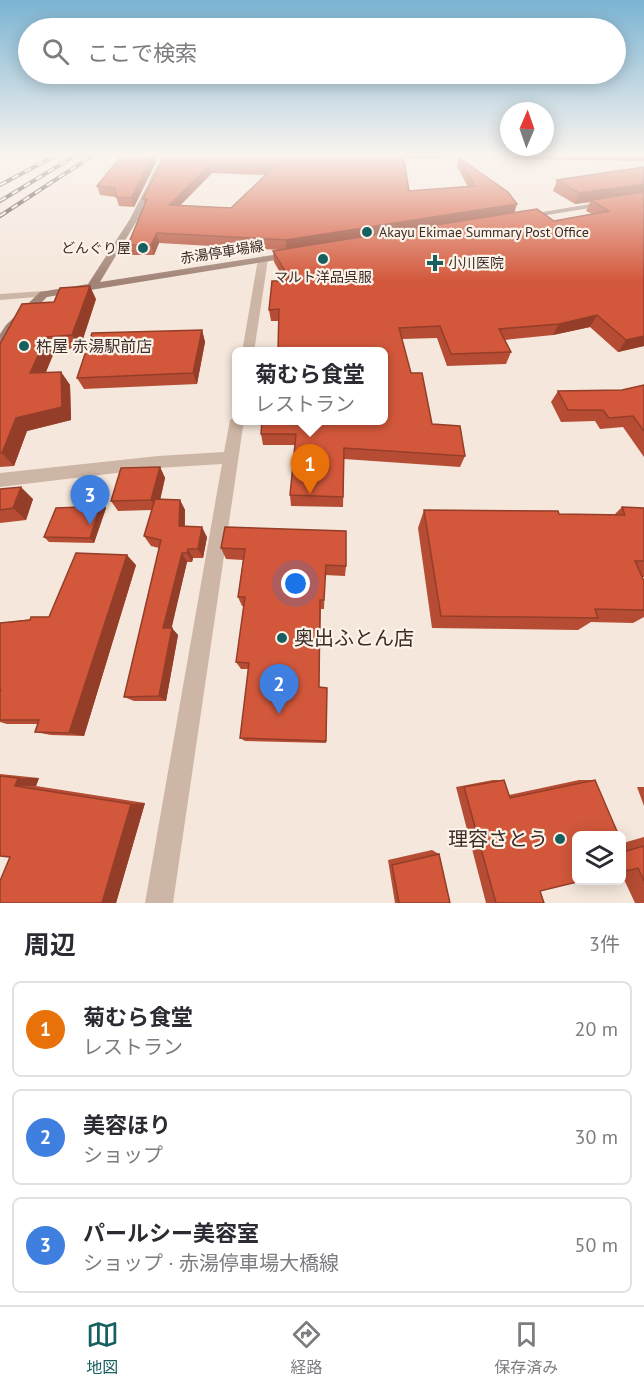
<!DOCTYPE html>
<html lang="ja">
<head>
<meta charset="utf-8">
<style>
	:root { --surface:#fff; --page:#f7f7f7; --text:#2b2b33; --muted:#7c7c81; --line:#e1e1e2; --accent:#185f60 }
	body { margin:0; font-family:"PT Sans","Noto Sans JP",sans-serif; background:var(--page); color:var(--text) }
	.controls { position:absolute; right:18px; bottom:18px; display:grid; overflow:hidden; border-radius:9px; box-shadow:0 3px 15px #0003 }
	.controls button { width:54px; height:54px; display:grid; place-items:center; padding:0; border:0; border-bottom:2px solid var(--line); background:var(--surface); color:var(--text); font:30px sans-serif }
	.compass { position:absolute; left:500px; top:102px; width:54px; height:54px; border-radius:50%; background:var(--surface); box-shadow:0 3px 15px #0003; rotate:2deg }
	.you { position:absolute; left:296px; top:584px; width:21px; height:21px; margin:-15px; border:4px solid #fff; border-radius:50%; background:#1a73e8; box-shadow:0 0 0 9px #1a73e833 }
	.badge { display:grid; place-items:center; width:39px; height:39px; border-radius:50%; background:var(--accent); color:#fff; font-size:20px; font-weight:700 }
	.pin { position:absolute; translate:-50% -50px; filter:drop-shadow(0 2px 3px #0008) }
	.pin::after { content:''; position:absolute; top:32px; width:21px; height:18px; background:inherit; clip-path:polygon(0 0,100% 0,50% 100%) }
	.popup { position:absolute; left:232px; top:347px; width:156px; height:78px; box-sizing:border-box; display:grid; place-content:center; border-radius:9px; background:var(--surface); filter:drop-shadow(0 2px 4px #0005); font-size:20px; white-space:nowrap; color:var(--muted) }
	.popup b { font-size:22px; color:var(--text) }
	.popup::after { content:''; position:absolute; left:50%; top:100%; margin-left:-12px; border:12px solid transparent; border-top-color:var(--surface) }
	.list { margin:0; padding:0; list-style:none }
	h2 { display:flex; justify-content:space-between; align-items:center; height:78px; margin:0; padding:0 24px; font-size:26px }
	h2 small { font-size:20px; font-weight:400; color:var(--muted) }
	.list li { display:grid; grid-template-columns:39px 1fr auto; gap:18px; align-items:center; box-sizing:border-box; height:96px; margin:0 12px 12px; padding:0 12px; border:2px solid var(--line); border-radius:9px }
	.list b { display:block; font-size:22px; white-space:nowrap }
	.list p { margin:0; font-size:20px; white-space:nowrap; color:var(--muted) }
	.list em { font-size:20px; font-style:normal; color:var(--muted) }
	.icon { flex:none; width:33px; height:33px; fill:none; stroke:currentColor; stroke-width:2; stroke-linecap:round; stroke-linejoin:round }
	.map { position:relative; flex:none; width:644px; height:903px; overflow:hidden }
	.search { position:absolute; background:var(--surface); box-shadow:0 3px 15px #0003; left:18px; right:18px; top:18px; height:66px; display:flex; align-items:center; gap:15px; box-sizing:border-box; padding:0 21px; border-radius:33px; color:var(--muted); font-size:22px }
	.sheet { height:402px; background:var(--surface) }
	nav { display:flex; justify-content:space-around; align-items:center; box-sizing:border-box; height:84px; border-top:2px solid var(--line); background:var(--surface); font-size:16px; color:var(--muted) }
	nav a { display:grid; justify-items:center; gap:3px }
	nav .on { color:var(--accent) }
	.map>svg:first-child { display:block }
</style>
</head>
<body>
<div class="map">
<svg width="644" height="903" viewBox="0 0 644 903">
	<rect width="100%" height="100%" fill="#f5e7db"/>
	<g fill="none" stroke-linecap="round" stroke-linejoin="round">
		<path fill="#ceb6a6" fill-rule="evenodd" d="M 263,256 L 268,259 L 254,352 L 242,352 L 258,259 Z
			M 44,291 L 49,294 L 48,296 L 0,300 L 0,294 Z
			M 236,415 L 236,420 L 244,420 L 173,903 L 145,903 L 222,464 L 158,468 L 0,487 L 0,473 L 158,456 L 224,452 L 230,420 Z"/>
		<path fill="#a28477" fill-rule="evenodd" d="M 163,154 L 170,154 L 138,219 L 100,282 L 292,252 L 297,255 L 295,257 L 47,297 L 15,329 L 4,346 L 0,347 L 0,334 L 6,325 L 40,292 L 88,284 L 130,219 Z
			M 644,195 L 644,199 L 523,219 L 519,216 Z"/>
		<defs>
			<path id="rail" d="M 0,185 L 59,154
				M 0,201 L 78,154
				M 0,216 L 95,154"/>
		</defs>
		<use href="#rail" stroke="#3a2c27" stroke-width="4"/>
		<use href="#rail" stroke="#fcf2e8" stroke-width="2" stroke-dasharray="7" stroke-linecap="butt"/>
	</g>
	<path fill="#b54c33" fill-rule="evenodd" d="M 123,154 L 160,154 L 134,207 L 119,206 L 116,197 L 100,195 L 97,186 Z
		M 166,154 L 446,154 L 445,158 L 404,158 L 409,191 L 468,187 L 457,166 L 459,158 L 514,212 L 554,221 L 592,214 L 586,211 L 590,202 L 575,204 L 553,191 L 557,180 L 644,167 L 644,346 L 618,352 L 590,327 L 553,335 L 504,340 L 511,352 L 506,364 L 447,366 L 437,338 L 402,339 L 411,373 L 432,424 L 465,456 L 460,467 L 344,459 L 343,507 L 291,506 L 290,495 L 295,445 L 263,445 L 261,434 L 384,420 L 278,321 L 271,321 L 269,310 L 285,281 L 274,262 L 273,251 L 280,250 L 159,243 L 154,255 L 131,255 L 128,245 L 145,204 L 143,199 ZM 212,173 L 266,175 L 231,208 L 180,205 Z
		M 510,154 L 644,154 L 644,161 L 512,159 Z
		M 96,299 L 80,348 L 55,350 L 46,372 L 61,372 L 70,385 L 71,420 L 27,431 L 14,466 L 0,467 L 0,344 Z
		M 202,330 L 205,342 L 197,384 L 84,389 L 77,378 Z
		M 644,385 L 644,457 L 623,427 L 600,429 L 595,421 L 561,422 L 551,402 L 558,391 L 622,390 Z
		M 160,467 L 165,478 L 160,499 L 180,500 L 185,510 L 185,527 L 207,537 L 203,558 L 193,558 L 192,562 L 187,562 L 171,628 L 178,635 L 166,701 L 134,701 L 124,697 L 159,548 L 151,546 L 144,536 L 152,510 L 118,511 L 111,501 Z
		M 0,489 L 33,499 L 26,520 L 0,523 Z
		M 102,502 L 106,508 L 94,543 L 49,542 L 44,537 Z
		M 622,507 L 644,508 L 644,577 L 642,577 L 644,581 L 644,617 L 633,623 L 591,622 L 578,630 L 432,628 L 418,528 L 424,510 L 559,514 L 614,515 Z
		M 225,527 L 346,566 L 345,576 L 325,575 L 324,609 L 321,609 L 319,687 L 327,688 L 326,743 L 245,741 L 240,738 L 248,669 L 241,669 L 236,662 L 244,606 L 242,606 L 238,597 L 243,560 L 226,559 L 221,548 Z
		M 136,565 L 84,736 L 51,735 L 35,732 L 38,724 L 7,724 L 0,722 L 0,623 L 49,617 Z
		M 0,774 L 39,778 L 36,786 L 145,803 L 116,903 L 0,903 L 10,857 L 0,856 Z
		M 493,780 L 504,780 L 509,795 L 579,780 L 595,780 L 540,891 L 544,903 L 486,903 L 456,787 Z
		M 637,787 L 644,787 L 644,806 Z
		M 644,837 L 644,903 L 635,903 L 621,873 L 621,840 L 623,843 Z
		M 432,850 L 439,854 L 450,903 L 395,903 L 388,860 Z"/>
	<path fill="#943e29" d="M 154,154 L 160,154 L 134,207 L 131,198 Z
		M 210,165 L 212,173 L 172,214 L 169,205 Z
		M 644,184 L 644,194 L 591,200 L 590,202 L 575,204 L 579,193 Z
		M 517,204 L 514,214 L 286,250 L 286,240 Z
		M 157,233 L 159,243 L 154,255 L 151,245 Z
		M 90,286 L 96,299 L 80,348 L 72,335 Z
		M 597,315 L 590,327 L 553,335 L 559,324 Z
		M 202,330 L 205,342 L 197,384 L 193,373 Z
		M 644,336 L 644,346 L 618,352 L 626,340 Z
		M 47,337 L 55,350 L 40,386 L 30,373 Z
		M 61,372 L 70,385 L 71,420 L 27,431 L 14,466 L 2,453 L 16,418 Z
		M 160,467 L 165,478 L 158,510 L 151,500 Z
		M 21,487 L 33,499 L 26,520 L 13,508 Z
		M 180,500 L 185,510 L 184,536 L 179,526 Z
		M 102,502 L 106,508 L 94,543 L 90,538 Z
		M 202,527 L 207,537 L 203,558 L 198,549 Z
		M 188,549 L 193,558 L 192,562 L 187,553 Z
		M 182,553 L 187,562 L 170,635 L 163,628 Z
		M 127,555 L 136,565 L 84,736 L 69,733 Z
		M 172,628 L 178,635 L 166,701 L 159,696 Z
		M 18,778 L 39,778 L 36,786 L 15,786 Z
		M 145,803 L 116,903 L 102,903 L 131,804 Z"/>
	<path fill="#d3583b" stroke="#943e29" stroke-width="1.5" fill-rule="evenodd" d="M 123,154 L 154,154 L 131,198 L 116,197 L 115,188 L 97,186 Z
		M 166,154 L 403,154 L 409,191 L 475,186 L 459,158 L 508,192 L 517,204 L 286,240 L 157,233 L 151,245 L 128,245 L 147,199 L 143,199 ZM 210,165 L 274,167 L 231,208 L 169,205 Z
		M 644,167 L 644,184 L 579,193 L 557,180 Z
		M 644,192 L 644,336 L 626,340 L 597,315 L 559,324 L 499,329 L 511,352 L 451,354 L 440,326 L 399,328 L 411,373 L 422,373 L 432,424 L 460,426 L 465,456 L 344,448 L 343,497 L 290,495 L 296,434 L 261,434 L 262,420 L 384,420 L 384,351 L 278,351 L 279,309 L 269,310 L 272,281 L 291,281 L 273,251 L 537,209 L 554,221 L 609,211 L 591,200 Z
		M 90,286 L 72,335 L 47,337 L 30,373 L 61,372 L 62,407 L 16,418 L 2,453 L 0,453 L 0,344 L 22,304 L 54,302 L 60,288 Z
		M 202,330 L 193,373 L 77,378 L 92,333 Z
		M 644,385 L 644,431 L 633,416 L 609,418 L 603,410 L 568,410 L 558,391 L 622,390 Z
		M 160,467 L 151,500 L 111,501 L 121,468 Z
		M 21,487 L 13,508 L 0,510 L 0,489 Z
		M 155,499 L 180,500 L 179,526 L 202,527 L 198,549 L 188,549 L 187,553 L 182,553 L 163,628 L 172,628 L 159,696 L 124,697 L 161,540 L 144,536 Z
		M 102,502 L 90,538 L 44,537 L 56,508 L 81,507 L 83,503 Z
		M 622,507 L 644,508 L 644,561 L 635,561 L 644,581 L 644,610 L 595,609 L 598,618 L 441,616 L 424,510 L 558,511 L 559,514 L 625,515 Z
		M 225,527 L 346,531 L 346,566 L 326,565 L 324,600 L 320,600 L 319,687 L 327,688 L 326,741 L 240,738 L 249,663 L 236,662 L 245,597 L 238,597 L 245,549 L 221,548 Z
		M 76,553 L 127,555 L 69,733 L 35,732 L 39,720 L 0,720 L 0,692 L 1,689 L 0,690 L 0,623 L 30,620 L 31,617 L 49,617 Z
		M 0,776 L 18,778 L 15,786 L 131,804 L 102,903 L 0,903 L 0,881 L 10,857 L 0,856 Z
		M 504,780 L 510,798 L 595,780 L 619,836 L 576,836 L 576,880 L 585,880 L 540,891 L 544,903 L 496,903 L 464,787 Z
		M 621,840 L 626,851 L 644,846 L 644,881 L 638,868 L 621,872 Z
		M 439,854 L 450,903 L 399,903 L 392,865 Z"/>
	<linearGradient id="sky" x2="0" y2="1"><stop stop-color="#7bb4d3"/><stop offset="0.55" stop-color="#faf4ef"/><stop offset="1" stop-color="#faf4ef" stop-opacity="0"/></linearGradient>
	<rect width="644" height="281" fill="url(#sky)"/>
	<g fill="#185f60" stroke="#fcf2e8" stroke-width="2">
		<circle cx="367" cy="232" r="6"/>
		<circle cx="143" cy="248" r="6"/>
		<circle cx="323" cy="259" r="6"/>
		<path d="M432 254h6v6h6v6h-6v6h-6v-6h-6v-6h6z"/>
		<circle cx="24" cy="346" r="6"/>
		<circle cx="282" cy="638" r="6"/>
		<circle cx="560" cy="839" r="6"/>
	</g>
	<g text-anchor="middle" stroke-width="4.5" stroke-linejoin="round" paint-order="stroke">
		<g font-size="14" fill="#3a2c27" stroke="#fcf2e8" text-anchor="start">
			<text x="379" y="237">Akayu Ekimae Summary Post Office</text>
			<text x="131" y="253" text-anchor="end">どんぐり屋</text>
			<text x="448" y="268">小川医院</text>
			<text x="323" y="282" text-anchor="middle">マルト洋品呉服</text>
		</g>
		<g font-size="14" fill="#3a2c27" stroke="#fcf2e8">
			<text transform="translate(222 252) rotate(-9)" y="5">赤湯停車場線</text>
		</g>
		<g font-size="16" fill="#3a2c27" stroke="#fcf2e8" text-anchor="start">
			<text x="36" y="352">杵屋 赤湯駅前店</text>
		</g>
		<g font-size="20" fill="#3a2c27" stroke="#fcf2e8" text-anchor="start">
			<text x="294" y="645">奥出ふとん店</text>
			<text x="548" y="846" text-anchor="end">理容さとう</text>
		</g>
	</g>
</svg>
<div class="controls">
<button><svg class="icon" aria-label="layers" viewBox="0 0 24 24"><path d="M12 4l9 5-9 5-9-5zM3 14l9 5 9-5"/></svg></button>
</div>
<svg class="compass" viewBox="-18 -18 36 36"><path d="M0-13l5 13h-10z" fill="#e53935"/><path d="M0 13l5-13h-10z" fill="#7c7c81"/></svg>
<div class="you"></div>
<div class="pin badge" style="left:310px;top:494px;background:#e8710a">1</div>
<div class="popup"><b>菊むら食堂</b>レストラン</div>
<div class="pin badge" style="left:279px;top:714px;background:#3f7fe0">2</div>
<div class="pin badge" style="left:90px;top:525px;background:#3f7fe0">3</div>
<div class="search"><svg class="icon" aria-label="search" viewBox="0 0 24 24"><circle cx="10" cy="10" r="6"/><path d="M15 15l6 6"/></svg>ここで検索</div>
</div>
<section class="sheet">
<h2>周辺<small>3件</small></h2>
<ul class="list">
<li><span class="badge" style="background:#e8710a">1</span><div><b>菊むら食堂</b><p>レストラン</p></div><em>20 m</em></li>
<li><span class="badge" style="background:#3f7fe0">2</span><div><b>美容ほり</b><p>ショップ</p></div><em>30 m</em></li>
<li><span class="badge" style="background:#3f7fe0">3</span><div><b>パールシー美容室</b><p>ショップ · 赤湯停車場大橋線</p></div><em>50 m</em></li>
</ul>
</section>
<nav>
<a class="on"><svg class="icon" aria-label="map" viewBox="0 0 24 24"><path d="M3 6l6-2 6 2 6-2v14l-6 2-6-2-6 2zM9 4v14M15 6v14"/></svg>地図</a>
<a><svg class="icon" aria-label="directions" viewBox="0 0 24 24"><path d="M12 3l9 9-9 9-9-9zM9 14v-3h6M13 9l2 2-2 2"/></svg>経路</a>
<a><svg class="icon" aria-label="saved" viewBox="0 0 24 24"><path d="M7 4h10v16l-5-4-5 4z"/></svg>保存済み</a>
</nav>
</body>
</html>
